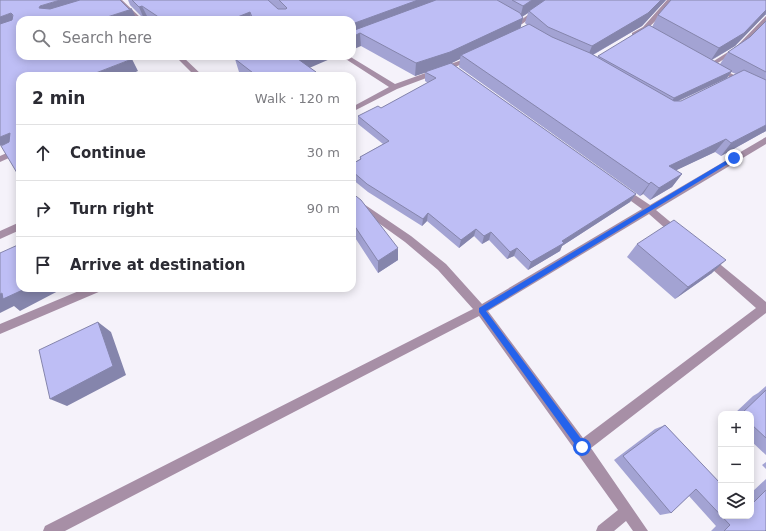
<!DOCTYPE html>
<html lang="en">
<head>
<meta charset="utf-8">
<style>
	:root { --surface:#fff; --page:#f7f7f7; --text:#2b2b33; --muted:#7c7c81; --line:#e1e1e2 }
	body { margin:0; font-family:"DejaVu Sans",sans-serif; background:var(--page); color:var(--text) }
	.controls { position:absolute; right:12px; bottom:12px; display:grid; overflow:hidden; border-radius:8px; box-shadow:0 2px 10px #0003 }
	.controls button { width:36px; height:36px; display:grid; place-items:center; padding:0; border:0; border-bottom:1px solid var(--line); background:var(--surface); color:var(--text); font:20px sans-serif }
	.stop { position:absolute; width:12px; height:12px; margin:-9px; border:3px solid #2563eb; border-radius:50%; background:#fff }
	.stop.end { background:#2563eb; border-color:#fff; box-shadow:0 1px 4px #0008 }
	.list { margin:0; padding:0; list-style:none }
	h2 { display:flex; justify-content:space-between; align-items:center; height:52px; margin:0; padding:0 16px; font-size:17px }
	h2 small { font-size:13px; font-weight:400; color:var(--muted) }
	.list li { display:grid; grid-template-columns:26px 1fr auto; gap:12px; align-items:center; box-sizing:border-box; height:56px; padding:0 16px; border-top:1px solid var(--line) }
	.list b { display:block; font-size:15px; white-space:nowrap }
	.list em { font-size:13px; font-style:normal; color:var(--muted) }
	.icon { flex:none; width:22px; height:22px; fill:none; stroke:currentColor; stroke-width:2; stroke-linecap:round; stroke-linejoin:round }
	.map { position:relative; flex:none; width:766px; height:531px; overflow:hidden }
	.search { position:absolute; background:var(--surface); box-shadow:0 2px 10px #0003; left:16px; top:16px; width:340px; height:44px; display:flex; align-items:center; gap:10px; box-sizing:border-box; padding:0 14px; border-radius:12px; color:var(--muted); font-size:15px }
	.panel { position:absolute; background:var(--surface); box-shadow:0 2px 10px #0003; left:16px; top:72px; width:340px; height:220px; border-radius:12px }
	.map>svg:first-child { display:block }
</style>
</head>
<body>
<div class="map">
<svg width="766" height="531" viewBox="0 0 766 531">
	<rect width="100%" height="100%" fill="#f5f2fa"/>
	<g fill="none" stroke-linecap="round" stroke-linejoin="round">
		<path fill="#a78fa6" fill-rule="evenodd" d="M 116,0 L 122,0 L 143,20 L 136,20 Z
			M 549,0 L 556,0 L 522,24 L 518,24 L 518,22 Z
			M 667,0 L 673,0 C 665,10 645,37 632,35 L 632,33 L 643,27 Z
			M 766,16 L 766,22 L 740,49 L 713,66 L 709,66 L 709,64 L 736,47 Z
			M 175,56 L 182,56 L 203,76 L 195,76 Z
			M 341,56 L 349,56 L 395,84 L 470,57 L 475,58 L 453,68 L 397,89 L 352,112 L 352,107 L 389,87 Z
			M 717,66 L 766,92 L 766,97 L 715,69 L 714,68 Z
			M 766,137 L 766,144 L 656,210 L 680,230 L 682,233 L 680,236 L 674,236 L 649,214 L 488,311 L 583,438 L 756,308 L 704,262 L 702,259 L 704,256 L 710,256 L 766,302 L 766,313 L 591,448 L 648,531 L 633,531 L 626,521 L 614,531 L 596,531 L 598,526 L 618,510 L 479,316 L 65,531 L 43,531 L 45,526 L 473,309 L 438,270 L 405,242 L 352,204 L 352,196 L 411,236 L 446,264 L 482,304 L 642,209 L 620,193 L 619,191 L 620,189 L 626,189 L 650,205 Z
			M 20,147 L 20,153 L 0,162 L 0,156 Z
			M 20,222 L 20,230 L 0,239 L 0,231 Z
			M 86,288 L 102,288 L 101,291 L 0,334 L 0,324 Z"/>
	</g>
	<path fill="#a3a3d3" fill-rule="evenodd" d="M 124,0 L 666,0 L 642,26 L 593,55 L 597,57 L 598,56 L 652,27 L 658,15 L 766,0 L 766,15 L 765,15 L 735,46 L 712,60 L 720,64 L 728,52 L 750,37 L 766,21 L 766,131 L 721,156 L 715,152 L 676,170 L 682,174 L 672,187 L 650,200 L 643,194 L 640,196 L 459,67 L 460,59 L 451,63 L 636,194 L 630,202 L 562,246 L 560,251 L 528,270 L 514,256 L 507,259 L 489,240 L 482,244 L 474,236 L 459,248 L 427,221 L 422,226 L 368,192 L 352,179 L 352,164 L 360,159 L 360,157 L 383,144 L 358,124 L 358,116 L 381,108 L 428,83 L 425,81 L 425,72 L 427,72 L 415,76 L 361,46 L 352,20 L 150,20 L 148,18 L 144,19 L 130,5 L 128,0 ZM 528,13 L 525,23 L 527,25 L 520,28 L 523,18 L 522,17 ZM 731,72 L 736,74 L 681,101 L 679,101 L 727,78 Z
		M 235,59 L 310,68 L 316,72 L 316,76 L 244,76 L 239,72 Z
		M 352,193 L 398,260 L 378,273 L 352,233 Z
		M 637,244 L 712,273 L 675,299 L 627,257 Z
		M 766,386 L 766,455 L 751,441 L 751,414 L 734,414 L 753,396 L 758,393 Z
		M 665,425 L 751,516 L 751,493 L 766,479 L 766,530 L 765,531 L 711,531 L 716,526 L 689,496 L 671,513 L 660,515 L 614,460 L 655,429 Z
		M 766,462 L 766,469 L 762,465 Z"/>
	<path fill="#8585ac" d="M 60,0 L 105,0 L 48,19 L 39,8 L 40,6 Z
		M 418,0 L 451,0 L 360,34 L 361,46 L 352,50 L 352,24 Z
		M 532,0 L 546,0 L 529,11 L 528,13 L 520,18 L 523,6 Z
		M 661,0 L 666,0 L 642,26 L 587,58 L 592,46 Z
		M 142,6 L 148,18 L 144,19 L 139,7 Z
		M 132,9 L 137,20 L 98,20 Z
		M 766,10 L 766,13 L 765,15 L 735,46 L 711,60 L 719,48 Z
		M 250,12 L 251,20 L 230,20 Z
		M 11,13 L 20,26 L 0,33 L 0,17 Z
		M 523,18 L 520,30 L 461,55 L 460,59 L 448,65 L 415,76 L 416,63 Z
		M 306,56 L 337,56 L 300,72 L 298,59 Z
		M 132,59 L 138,71 L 127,76 L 88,76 Z
		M 732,71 L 727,78 L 669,105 L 674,98 Z
		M 316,72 L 316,76 L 307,76 Z
		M 766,125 L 766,131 L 721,156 L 731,143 Z
		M 10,133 L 20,145 L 2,145 L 0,146 L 0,137 Z
		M 726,139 L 715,152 L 660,178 L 669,166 Z
		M 682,174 L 672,187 L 650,200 L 659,188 Z
		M 651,182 L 643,194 L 640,196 L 649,184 Z
		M 636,194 L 630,202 L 562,246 L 560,251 L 528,270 L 531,262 L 562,241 Z
		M 428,213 L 427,221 L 422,226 L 423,219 Z
		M 476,229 L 474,236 L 459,248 L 461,240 Z
		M 491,232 L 489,240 L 482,244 L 484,236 Z
		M 398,248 L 398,260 L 378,273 L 378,261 Z
		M 517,248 L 514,256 L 507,259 L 510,252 Z
		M 726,260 L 712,273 L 675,299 L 688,287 Z
		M 27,288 L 62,288 L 62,289 L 20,311 L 14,306 L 0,313 L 0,294 Z
		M 98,322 L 111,332 L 126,375 L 67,406 L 50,399 Z"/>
	<path fill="#bebef5" stroke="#8585ac" d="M 0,0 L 60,0 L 40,6 L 39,8 L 50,9 L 80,0 L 120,0 L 129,9 L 132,9 L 98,20 L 20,20 L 20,56 L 129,56 L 132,59 L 88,76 L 20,76 L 20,178 L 1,146 L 9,142 L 10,133 L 0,137 L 0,24 L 12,20 L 13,15 L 11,13 L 0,17 Z
		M 132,0 L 268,0 L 278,9 L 286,9 L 287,8 L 279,0 L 418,0 L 352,24 L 352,20 L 253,20 L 250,12 L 230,20 L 163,20 L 142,6 L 139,7 Z
		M 436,0 L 497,0 L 520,13 L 523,18 L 450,52 L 416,63 L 360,33 L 352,37 L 352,31 Z
		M 512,0 L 532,0 L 523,6 Z
		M 545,0 L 661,0 L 648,13 L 592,46 L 548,27 L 529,11 Z
		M 671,0 L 766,0 L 766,10 L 744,33 L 719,48 L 658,15 Z
		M 766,21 L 766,72 L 728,52 L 750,37 Z
		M 529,24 L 552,37 L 590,53 L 674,101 L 681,101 L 744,70 L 766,80 L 766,125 L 731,143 L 726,139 L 669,166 L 682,174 L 659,188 L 651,182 L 649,184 L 461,55 Z
		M 649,25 L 732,71 L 674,98 L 598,56 Z
		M 243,56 L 306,56 L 298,59 L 316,72 L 307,76 L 257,76 L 235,59 Z
		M 451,63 L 636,194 L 562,241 L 564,243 L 531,262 L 517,248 L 510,252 L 491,232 L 484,236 L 476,229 L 461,240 L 428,213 L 423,219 L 367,184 L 352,171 L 352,164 L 361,159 L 360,157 L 389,141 L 358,116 L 378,106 L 381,108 L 436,78 L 425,72 Z
		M 352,193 L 361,200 L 398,248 L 378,261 L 352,222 Z
		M 674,220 L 726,260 L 688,287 L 637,244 Z
		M 20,244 L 20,288 L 27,288 L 3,299 L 2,293 L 0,294 L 0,253 Z
		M 98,322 L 113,366 L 50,399 L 39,350 Z
		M 766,390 L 766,438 L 751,424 L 751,414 L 741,414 Z
		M 665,425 L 721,484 L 721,516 L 751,516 L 751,505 L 766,490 L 766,530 L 765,531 L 724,531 L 730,525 L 696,489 L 671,513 L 623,456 Z"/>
	<path fill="#2563eb" d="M 734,156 L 736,157 L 736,159 L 486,311 L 585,444 L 586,447 L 585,450 L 582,451 L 579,450 L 479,312 L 479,308 Z"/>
</svg>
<div class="controls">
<button>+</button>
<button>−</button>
<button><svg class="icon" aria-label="layers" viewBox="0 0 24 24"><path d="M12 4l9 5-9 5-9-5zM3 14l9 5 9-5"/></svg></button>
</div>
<div class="stop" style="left:582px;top:447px"></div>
<div class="stop end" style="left:734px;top:158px"></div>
<div class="search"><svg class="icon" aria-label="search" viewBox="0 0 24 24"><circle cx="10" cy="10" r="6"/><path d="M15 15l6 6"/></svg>Search here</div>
<section class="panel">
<h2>2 min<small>Walk · 120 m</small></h2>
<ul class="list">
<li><svg class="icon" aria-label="ahead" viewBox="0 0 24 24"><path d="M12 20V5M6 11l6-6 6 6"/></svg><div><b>Continue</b></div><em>30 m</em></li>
<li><svg class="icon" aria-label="right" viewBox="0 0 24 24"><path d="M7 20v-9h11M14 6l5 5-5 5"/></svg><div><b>Turn right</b></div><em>90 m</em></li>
<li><svg class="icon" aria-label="arrive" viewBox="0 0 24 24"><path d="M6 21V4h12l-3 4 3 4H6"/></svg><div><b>Arrive at destination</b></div></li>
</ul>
</section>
</div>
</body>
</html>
